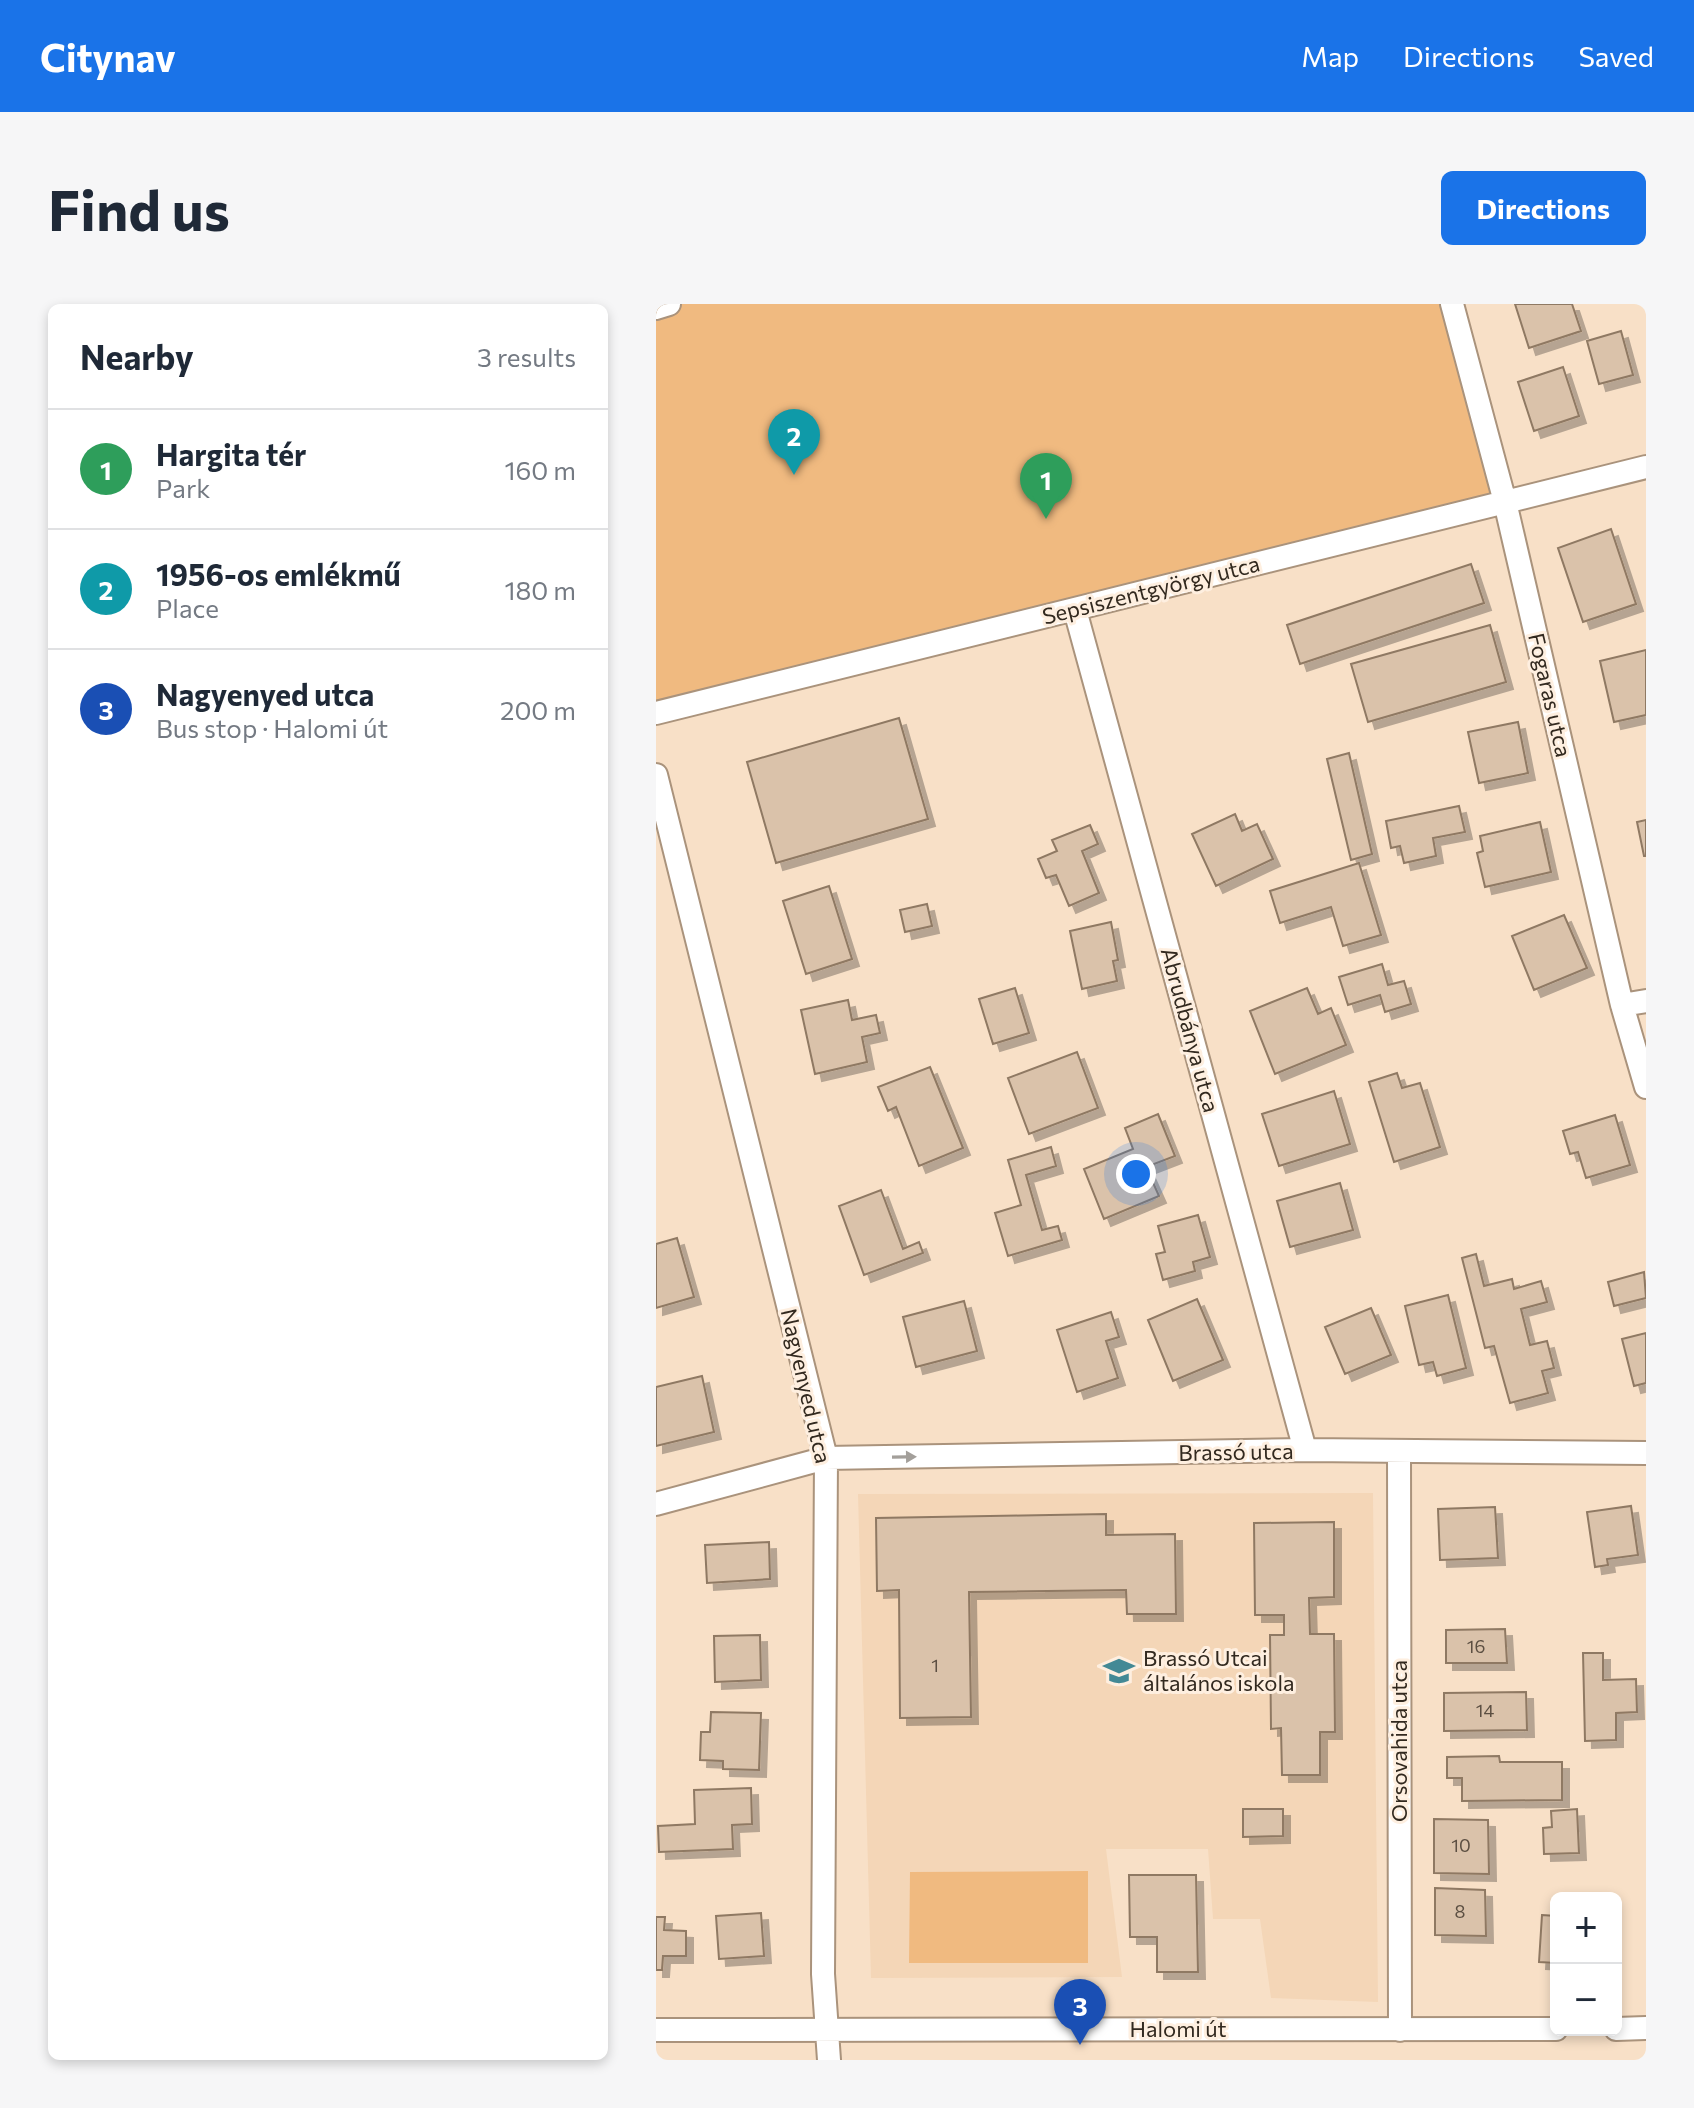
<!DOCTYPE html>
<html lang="en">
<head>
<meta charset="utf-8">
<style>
	:root { --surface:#fff; --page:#f6f6f7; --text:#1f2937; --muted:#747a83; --line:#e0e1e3; --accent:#1a73e8 }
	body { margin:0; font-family:Commissioner,sans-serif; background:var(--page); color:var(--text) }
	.controls { position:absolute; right:24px; bottom:24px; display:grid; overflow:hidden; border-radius:12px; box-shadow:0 4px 12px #0003 }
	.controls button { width:72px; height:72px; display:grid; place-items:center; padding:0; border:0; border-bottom:2px solid var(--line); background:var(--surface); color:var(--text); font:40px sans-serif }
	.you { position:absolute; left:480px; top:870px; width:28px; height:28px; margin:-20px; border:6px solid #fff; border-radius:50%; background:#1a73e8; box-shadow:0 0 0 12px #1a73e833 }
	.badge { display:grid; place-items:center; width:52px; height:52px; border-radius:50%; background:var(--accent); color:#fff; font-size:26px; font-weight:700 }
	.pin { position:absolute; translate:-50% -66px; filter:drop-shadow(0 2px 4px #0008) }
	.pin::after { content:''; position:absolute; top:42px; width:28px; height:24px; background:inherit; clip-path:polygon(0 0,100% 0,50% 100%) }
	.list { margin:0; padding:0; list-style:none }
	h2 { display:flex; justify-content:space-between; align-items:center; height:104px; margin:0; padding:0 32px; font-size:34px }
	h2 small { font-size:26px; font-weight:400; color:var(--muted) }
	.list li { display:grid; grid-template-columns:52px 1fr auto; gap:24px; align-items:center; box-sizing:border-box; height:120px; padding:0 32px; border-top:2px solid var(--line) }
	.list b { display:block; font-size:30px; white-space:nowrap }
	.list p { margin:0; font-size:26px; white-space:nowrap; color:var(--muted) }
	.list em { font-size:26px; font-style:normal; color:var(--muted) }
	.map { position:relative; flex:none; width:990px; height:1756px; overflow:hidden; border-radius:12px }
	header { display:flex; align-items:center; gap:48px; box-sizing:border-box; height:112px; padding:0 40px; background:var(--accent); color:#fff }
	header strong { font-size:38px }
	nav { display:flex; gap:44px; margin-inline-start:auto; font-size:28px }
	.intro { display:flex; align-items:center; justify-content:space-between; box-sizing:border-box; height:192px; padding:0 48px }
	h1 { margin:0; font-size:56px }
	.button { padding:20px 36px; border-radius:12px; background:var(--accent); color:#fff; font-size:28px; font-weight:700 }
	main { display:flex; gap:48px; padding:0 48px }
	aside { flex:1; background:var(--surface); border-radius:12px; box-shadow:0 4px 12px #0003 }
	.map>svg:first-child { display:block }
</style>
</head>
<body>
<header>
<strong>Citynav</strong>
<nav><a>Map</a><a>Directions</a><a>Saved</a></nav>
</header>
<div class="intro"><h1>Find us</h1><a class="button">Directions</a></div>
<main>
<aside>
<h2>Nearby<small>3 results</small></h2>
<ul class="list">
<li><span class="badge" style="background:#2e9e5b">1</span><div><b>Hargita tér</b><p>Park</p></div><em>160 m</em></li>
<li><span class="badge" style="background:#0f9aa8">2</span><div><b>1956-os emlékmű</b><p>Place</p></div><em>180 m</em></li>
<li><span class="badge" style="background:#1a4fb4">3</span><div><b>Nagyenyed utca</b><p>Bus stop · Halomi út</p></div><em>200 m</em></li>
</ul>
</aside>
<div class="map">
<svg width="990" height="1756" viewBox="0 0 990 1756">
	<defs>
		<filter id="shadow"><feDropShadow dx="7" dy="7" stdDeviation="0" flood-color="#0004"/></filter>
	</defs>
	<rect width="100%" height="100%" fill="#f8e0c7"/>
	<path fill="#f4d6b7" d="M 717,1189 L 722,1698 L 615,1694 L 604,1615 L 557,1615 L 552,1545 L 450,1545 L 466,1673 L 215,1674 L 202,1190 Z"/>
	<path fill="#f0ba80" d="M 13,0 L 796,0 L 849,198 L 0,409 L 0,4 Z
		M 432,1567 L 432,1659 L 253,1659 L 254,1568 Z"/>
	<path fill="#dac2aa" stroke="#8f7963" stroke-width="2" filter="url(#shadow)" d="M 859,0 L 916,0 L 925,27 L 873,44 Z
		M 965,27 L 977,71 L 943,80 L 931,37 Z
		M 907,63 L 923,112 L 878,127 L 862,78 Z
		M 955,225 L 980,300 L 927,318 L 902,244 Z
		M 815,260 L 828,299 L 644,360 L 631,321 Z
		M 834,321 L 850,378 L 712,418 L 695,360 Z
		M 990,346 L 990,411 L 958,418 L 944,357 Z
		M 243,414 L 272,515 L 120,559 L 91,458 Z
		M 862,418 L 872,469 L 823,479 L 812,428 Z
		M 693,449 L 716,550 L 695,556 L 671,455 Z
		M 803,502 L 809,528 L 777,534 L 780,552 L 748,559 L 744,542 L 735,544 L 730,517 Z
		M 579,510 L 586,527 L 601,520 L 617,555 L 560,582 L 536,530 Z
		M 990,516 L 990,552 L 988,552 L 981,518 Z
		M 884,518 L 895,568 L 829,583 L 821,549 L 827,547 L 824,532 Z
		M 434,521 L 442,540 L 426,547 L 443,589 L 413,602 L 400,571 L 390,574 L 382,555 L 401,547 L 396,536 Z
		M 703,559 L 725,631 L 687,642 L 675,603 L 624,619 L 614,587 Z
		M 173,582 L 196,655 L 150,670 L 127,597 Z
		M 271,600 L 276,622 L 249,628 L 244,606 Z
		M 908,611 L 931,664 L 878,686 L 856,632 Z
		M 455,618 L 462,656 L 457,657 L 461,677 L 426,685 L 414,627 Z
		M 726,660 L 732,681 L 748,677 L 755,700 L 729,708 L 724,691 L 692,701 L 683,673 Z
		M 359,684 L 373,729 L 337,740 L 323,695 Z
		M 651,684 L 662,710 L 675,704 L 690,741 L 619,770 L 594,707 Z
		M 192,696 L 196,716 L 220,711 L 224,729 L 206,733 L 211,758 L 159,770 L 145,706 Z
		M 421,748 L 442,804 L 373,830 L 352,774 Z
		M 274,763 L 307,844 L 263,862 L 240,803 L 232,807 L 222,783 Z
		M 741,769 L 746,784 L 764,779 L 784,843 L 738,858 L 713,778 Z
		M 678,787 L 694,840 L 623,862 L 606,810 Z
		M 502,810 L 519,852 L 490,863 L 503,892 L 448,915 L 428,865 L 477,845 L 469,824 Z
		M 959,811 L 974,861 L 930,874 L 922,848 L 914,850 L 907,827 Z
		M 395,843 L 400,862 L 370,871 L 386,926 L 402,922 L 406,936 L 352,952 L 339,909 L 365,901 L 352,856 Z
		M 684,879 L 697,926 L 634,943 L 621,897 Z
		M 225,886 L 247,945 L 263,938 L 267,949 L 208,971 L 183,902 Z
		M 542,911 L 554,953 L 537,958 L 539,967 L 507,976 L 500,950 L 509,948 L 502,922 Z
		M 21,934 L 38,993 L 0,1004 L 0,940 Z
		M 820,950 L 828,982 L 856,975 L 858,985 L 885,977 L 891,998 L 865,1005 L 874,1041 L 891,1037 L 898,1064 L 886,1067 L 892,1089 L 854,1099 L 838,1042 L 829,1044 L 806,954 Z
		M 988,968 L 990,994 L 958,1002 L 952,978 Z
		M 792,991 L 810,1064 L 781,1072 L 777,1058 L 763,1061 L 749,1002 Z
		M 541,995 L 567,1056 L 517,1077 L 492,1016 Z
		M 308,997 L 321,1047 L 260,1063 L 247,1013 Z
		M 715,1004 L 735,1051 L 689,1070 L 669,1023 Z
		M 455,1008 L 463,1033 L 450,1037 L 462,1074 L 421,1088 L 401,1026 Z
		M 990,1029 L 990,1079 L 978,1082 L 966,1035 Z
		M 46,1072 L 58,1128 L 0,1142 L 0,1083 Z
		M 975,1202 L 982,1251 L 951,1255 L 952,1261 L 939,1263 L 931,1208 Z
		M 839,1203 L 842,1254 L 784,1256 L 782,1205 Z
		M 450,1210 L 450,1231 L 519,1230 L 520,1310 L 471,1310 L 470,1286 L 313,1288 L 315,1413 L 244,1414 L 243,1286 L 221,1287 L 220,1214 Z
		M 678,1218 L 678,1293 L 653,1294 L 654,1330 L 678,1330 L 679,1428 L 664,1428 L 664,1471 L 626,1471 L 625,1424 L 615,1425 L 614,1331 L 628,1331 L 628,1311 L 599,1311 L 598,1219 Z
		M 113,1238 L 114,1275 L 51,1279 L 49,1241 Z
		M 849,1325 L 851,1359 L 790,1359 L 790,1326 Z
		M 104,1331 L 105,1376 L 59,1378 L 58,1332 Z
		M 927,1349 L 947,1349 L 947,1376 L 980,1375 L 981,1408 L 960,1409 L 960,1436 L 929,1437 Z
		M 870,1388 L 871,1426 L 788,1427 L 788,1389 Z
		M 55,1408 L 105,1409 L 103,1466 L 67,1465 L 67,1457 L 44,1456 L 45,1428 L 54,1428 Z
		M 843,1452 L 844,1458 L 906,1458 L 906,1496 L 806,1497 L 806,1474 L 791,1474 L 791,1453 Z
		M 95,1484 L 96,1520 L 76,1521 L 77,1545 L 3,1548 L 2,1522 L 39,1520 L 38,1486 Z
		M 587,1505 L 627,1505 L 627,1532 L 587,1533 Z
		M 921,1505 L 923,1549 L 888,1550 L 887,1524 L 896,1523 L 895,1507 Z
		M 778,1515 L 832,1516 L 833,1570 L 778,1569 Z
		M 473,1571 L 540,1571 L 542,1668 L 501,1668 L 501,1633 L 474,1633 Z
		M 779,1584 L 829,1586 L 830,1632 L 779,1631 Z
		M 105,1609 L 108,1652 L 63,1655 L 60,1612 Z
		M 886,1611 L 900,1612 L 900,1659 L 883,1658 Z
		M 0,1613 L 9,1613 L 8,1626 L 30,1627 L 30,1652 L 7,1652 L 6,1666 L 0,1666 Z"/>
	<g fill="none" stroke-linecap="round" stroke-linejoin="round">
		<defs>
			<path id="minor" d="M 796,0 L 849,198 L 966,701 L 990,783
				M 0,4 L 13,0
				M 419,306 L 649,1146
				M 0,409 L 990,163
				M 0,471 L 170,1154 L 167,1670 L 173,1756
				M 966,701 L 990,697
				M 743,1147 L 744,1726
				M 0,1200 L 170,1154 L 649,1146 L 990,1149
				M 960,1725 L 990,1724
				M 0,1726 L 900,1725"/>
		</defs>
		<use href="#minor" stroke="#aa937c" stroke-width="26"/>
		<use href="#minor" stroke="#fff" stroke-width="22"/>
	</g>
	<defs><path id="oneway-solid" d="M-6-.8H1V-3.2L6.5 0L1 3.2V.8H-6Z" transform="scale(2)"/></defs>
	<use fill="#a39f9a" href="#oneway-solid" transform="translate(248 1153) rotate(-1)"/>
	<defs>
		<symbol id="school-bare" viewBox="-9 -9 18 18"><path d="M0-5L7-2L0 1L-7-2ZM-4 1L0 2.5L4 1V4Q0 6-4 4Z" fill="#438995" stroke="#feefe0" stroke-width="2.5" paint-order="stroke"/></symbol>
	</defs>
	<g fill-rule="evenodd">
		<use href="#school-bare" x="441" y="1345" width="44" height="44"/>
	</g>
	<g text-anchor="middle" stroke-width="6" stroke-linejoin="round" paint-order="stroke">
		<g font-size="18" fill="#5c4f42">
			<text x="820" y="1349">16</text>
			<text x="279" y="1368">1</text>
			<text x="829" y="1413">14</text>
			<text x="805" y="1548">10</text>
			<text x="804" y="1614">8</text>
		</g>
		<g font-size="22" fill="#32291f" stroke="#feefe0">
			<text transform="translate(495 286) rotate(-14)" y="8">Sepsiszentgyörgy utca</text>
			<text transform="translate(894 391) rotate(77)" y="8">Fogaras utca</text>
			<text transform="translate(534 726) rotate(75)" y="8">Abrudbánya utca</text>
			<text transform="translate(150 1082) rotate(77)" y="8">Nagyenyed utca</text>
			<text transform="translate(580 1148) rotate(-1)" y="8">Brassó utca</text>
			<text transform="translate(743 1437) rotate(-90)" y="8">Orsovahida utca</text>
			<text x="522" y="1733">Halomi út</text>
		</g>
		<g font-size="22" fill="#32291f" stroke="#feefe0" text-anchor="start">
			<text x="487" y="1362">Brassó Utcai<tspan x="487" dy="25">általános iskola</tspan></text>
		</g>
	</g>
</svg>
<div class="controls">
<button>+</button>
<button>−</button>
</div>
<div class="you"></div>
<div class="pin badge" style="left:390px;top:215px;background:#2e9e5b">1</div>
<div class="pin badge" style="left:138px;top:171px;background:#0f9aa8">2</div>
<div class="pin badge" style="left:424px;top:1741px;background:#1a4fb4">3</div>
</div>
</main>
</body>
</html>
